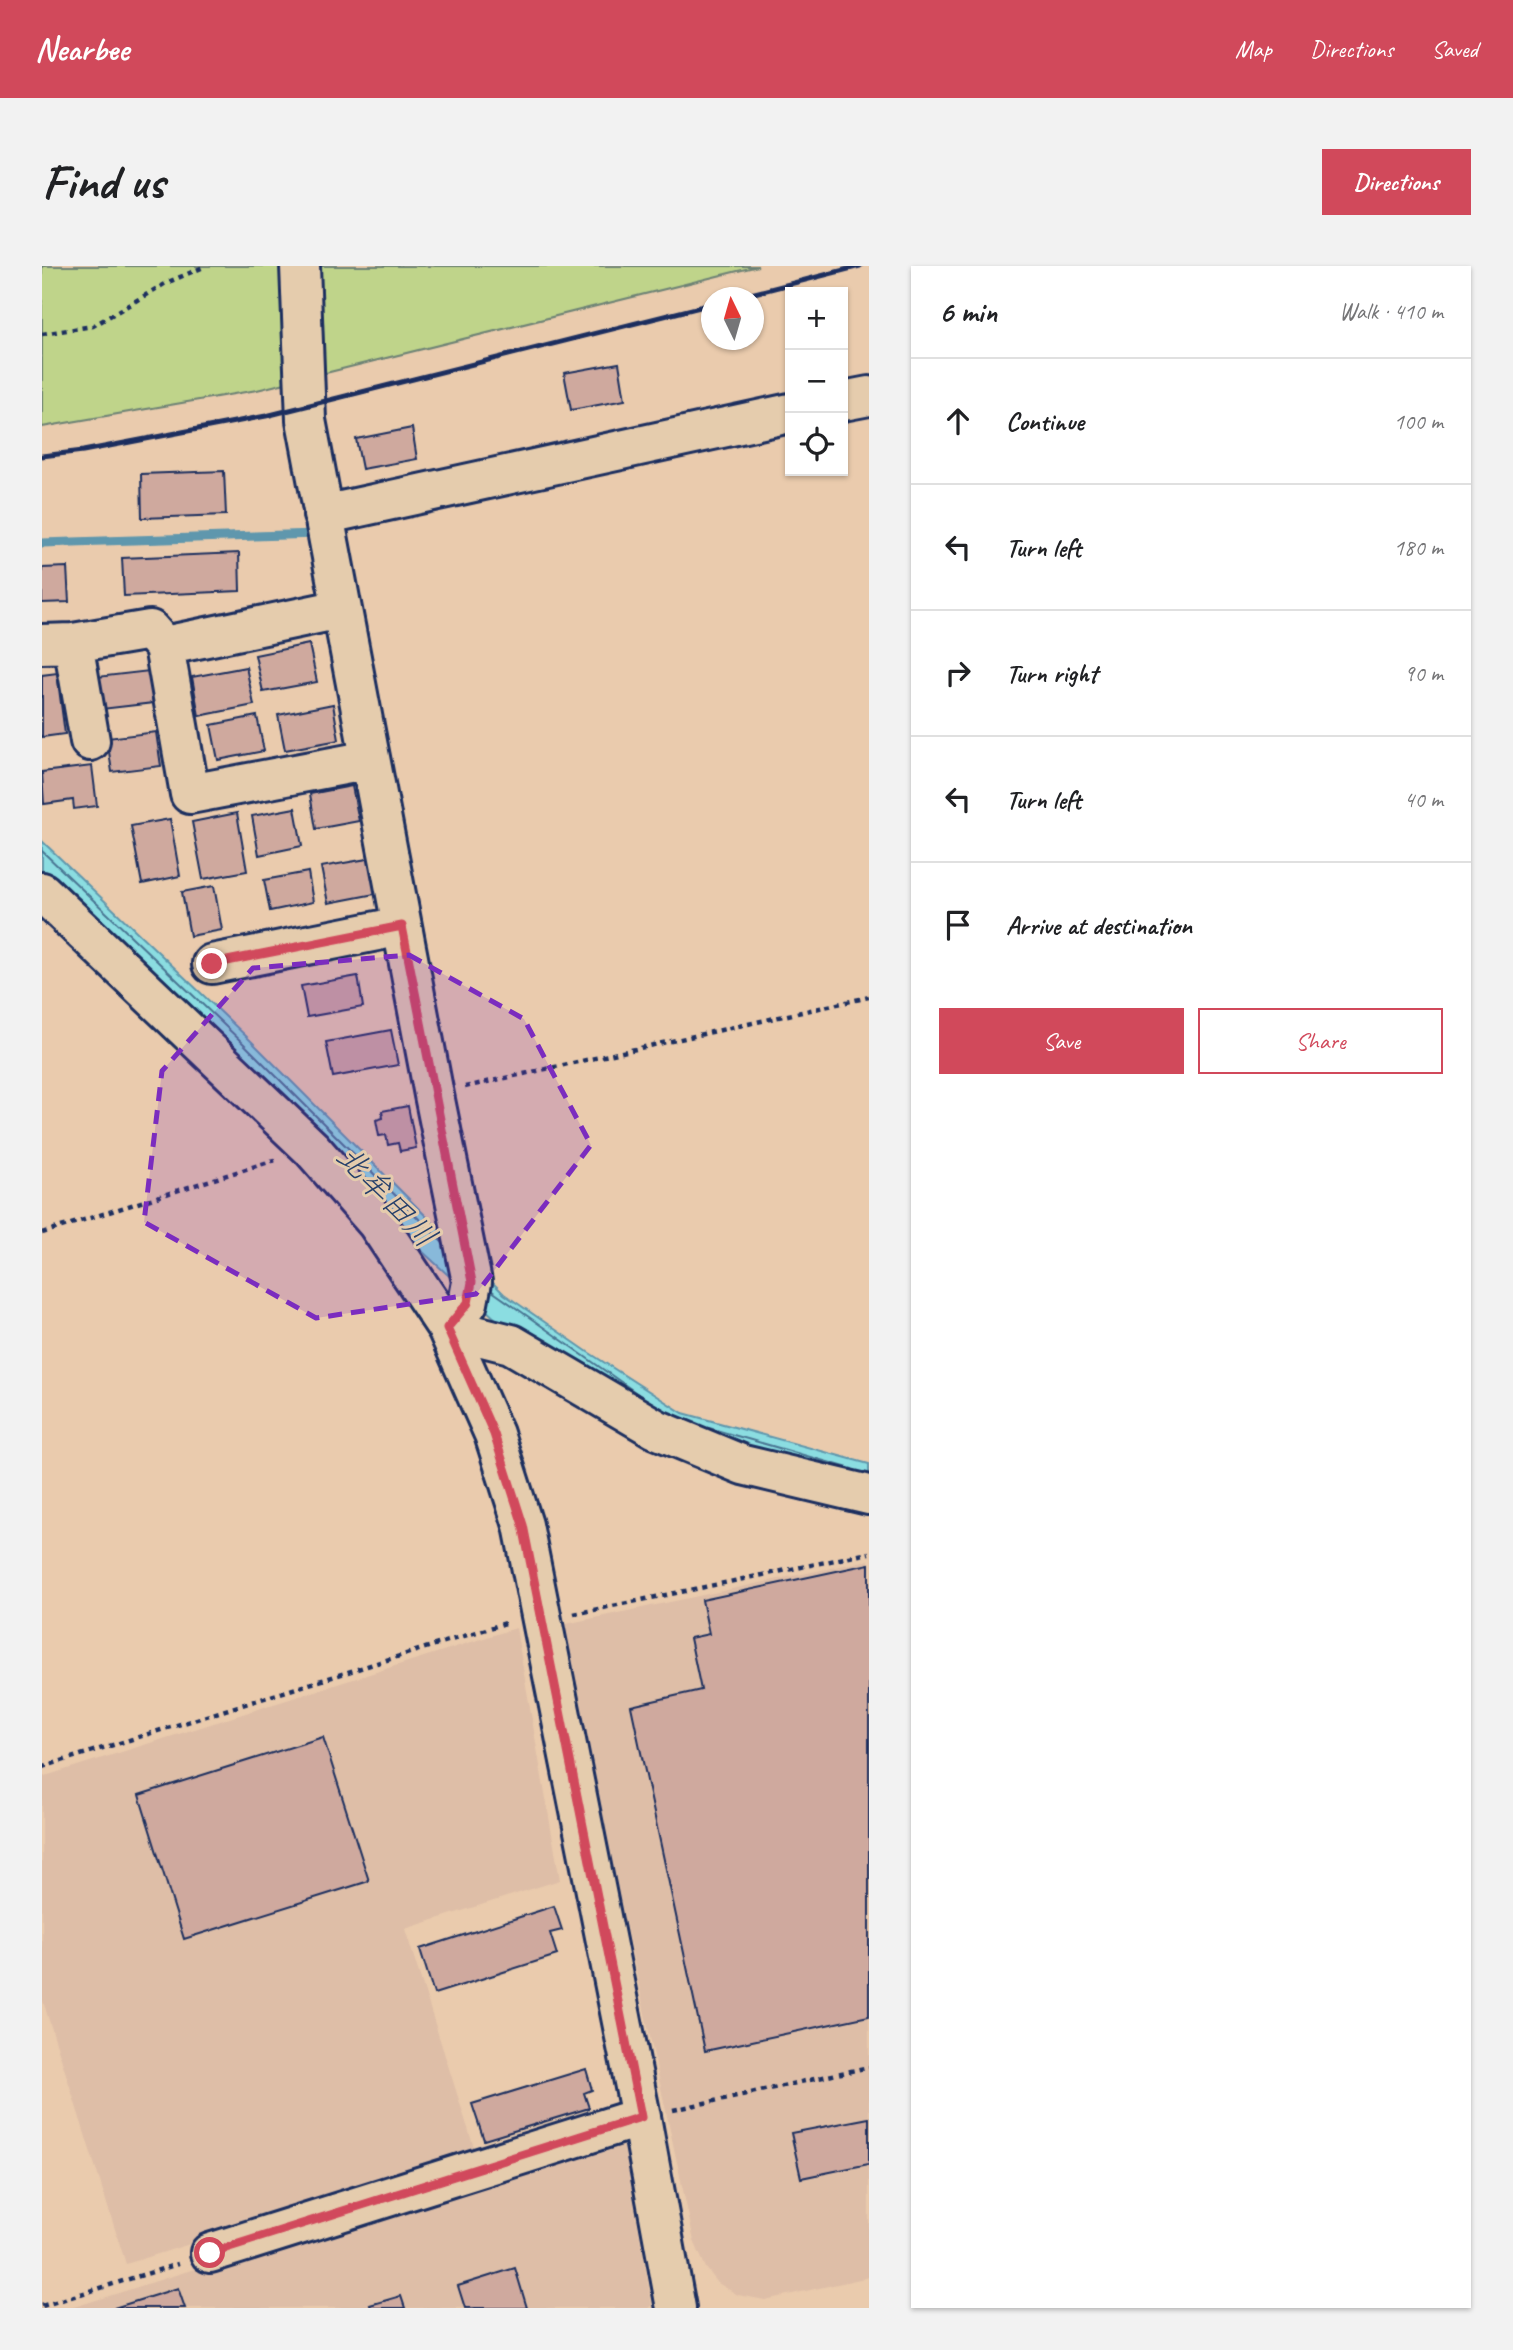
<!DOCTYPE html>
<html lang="en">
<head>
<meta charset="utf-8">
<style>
	:root { --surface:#fff; --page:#f2f2f2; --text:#202124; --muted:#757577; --line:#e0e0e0; --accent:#d1495b }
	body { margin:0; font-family:Caveat,"Klee One",sans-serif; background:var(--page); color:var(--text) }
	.controls { position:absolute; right:21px; top:21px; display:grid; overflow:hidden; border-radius:0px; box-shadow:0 2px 5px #0004 }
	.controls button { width:63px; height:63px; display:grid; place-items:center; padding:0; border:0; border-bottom:2px solid var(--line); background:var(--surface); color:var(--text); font:35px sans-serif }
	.compass { position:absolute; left:659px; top:21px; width:63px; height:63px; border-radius:50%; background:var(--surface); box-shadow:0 2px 5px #0004; rotate:355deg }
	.stop { position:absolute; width:21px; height:21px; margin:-16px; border:5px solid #d1495b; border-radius:50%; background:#fff }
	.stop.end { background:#d1495b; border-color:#fff; box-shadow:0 2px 7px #0008 }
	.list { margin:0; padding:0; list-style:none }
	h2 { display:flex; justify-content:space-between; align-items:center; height:91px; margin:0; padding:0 28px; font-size:30px }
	h2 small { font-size:23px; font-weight:400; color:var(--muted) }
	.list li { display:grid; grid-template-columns:46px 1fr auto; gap:21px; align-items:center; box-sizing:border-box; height:126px; padding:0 28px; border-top:2px solid var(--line) }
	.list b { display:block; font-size:26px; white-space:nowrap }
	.list em { font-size:23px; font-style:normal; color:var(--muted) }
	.actions { display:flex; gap:14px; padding:21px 28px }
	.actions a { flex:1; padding:16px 0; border:2px solid var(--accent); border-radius:0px; text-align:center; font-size:24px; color:var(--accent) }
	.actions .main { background:var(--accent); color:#fff }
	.icon { flex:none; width:38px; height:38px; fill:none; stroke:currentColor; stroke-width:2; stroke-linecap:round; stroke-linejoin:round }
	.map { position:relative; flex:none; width:827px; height:2042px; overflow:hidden; border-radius:0px }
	header { display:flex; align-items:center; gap:42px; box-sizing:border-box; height:98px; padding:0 35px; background:var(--accent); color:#fff }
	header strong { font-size:33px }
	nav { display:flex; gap:38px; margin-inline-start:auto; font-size:24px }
	.intro { display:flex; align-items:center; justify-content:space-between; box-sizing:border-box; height:168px; padding:0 42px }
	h1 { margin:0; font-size:49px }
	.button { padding:18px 32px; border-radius:0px; background:var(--accent); color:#fff; font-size:24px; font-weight:700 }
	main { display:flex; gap:42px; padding:0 42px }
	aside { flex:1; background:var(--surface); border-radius:0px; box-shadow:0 2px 5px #0004 }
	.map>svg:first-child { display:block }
</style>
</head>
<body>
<header>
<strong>Nearbee</strong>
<nav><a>Map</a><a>Directions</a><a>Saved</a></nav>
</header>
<div class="intro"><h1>Find us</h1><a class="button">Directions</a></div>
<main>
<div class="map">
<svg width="827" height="2042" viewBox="0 0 827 2042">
	<rect width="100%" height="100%" fill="#eacbad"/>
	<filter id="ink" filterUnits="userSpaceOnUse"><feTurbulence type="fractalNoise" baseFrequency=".0143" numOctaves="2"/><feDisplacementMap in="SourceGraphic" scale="14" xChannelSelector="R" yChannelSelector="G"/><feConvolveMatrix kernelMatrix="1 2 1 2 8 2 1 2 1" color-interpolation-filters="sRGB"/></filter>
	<g filter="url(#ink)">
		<path fill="#debea7" d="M 827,1294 L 827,2011 L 723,2034 L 696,2029 L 676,2017 L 664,2002 L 652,1975 L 519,1359 Z
			M 474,1362 L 518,1614 L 363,1663 L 434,1888 L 84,1998 L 0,1732 L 0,1511 Z
			M 580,1868 L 610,2039 L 606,2042 L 29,2042 Z"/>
		<path fill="#bfd48a" stroke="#6d8274" stroke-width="2" d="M 0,0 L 716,0 L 215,124 L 0,161 Z"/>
		<path fill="#8bdde1" stroke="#5e97ad" stroke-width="2" d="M 0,575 L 208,774 L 462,1028 L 546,1086 L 641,1147 L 827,1198 L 827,1220 L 645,1169 L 469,1067 L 380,985 L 188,790 L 0,612 Z"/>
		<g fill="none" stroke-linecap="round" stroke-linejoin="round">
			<path stroke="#487592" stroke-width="2" d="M 0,585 L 203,779 L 401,977
				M 450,1025 L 596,1128
				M 667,1162 L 810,1203"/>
			<path stroke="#5e97ad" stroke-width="9" d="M 0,277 L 275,268"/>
		</g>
		<path fill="#cfa99e" stroke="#1b2f5e" stroke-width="2" d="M 577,97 L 583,134 L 529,144 L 522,107 Z
			M 370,162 L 375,193 L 320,203 L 314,173 Z
			M 182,205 L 184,249 L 100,252 L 99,208 Z
			M 197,287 L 198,325 L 82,330 L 80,292 Z
			M 25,301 L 27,336 L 0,337 L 0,302 Z
			M 267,378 L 275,416 L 221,426 L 213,389 Z
			M 204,401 L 212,439 L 157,450 L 150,411 Z
			M 107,405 L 111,437 L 60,443 L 55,411 Z
			M 15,407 L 23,468 L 0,471 L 0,409 Z
			M 291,438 L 297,474 L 243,484 L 236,449 Z
			M 215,450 L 222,485 L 176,494 L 169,459 Z
			M 114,466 L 119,500 L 70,506 L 65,472 Z
			M 50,500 L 55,540 L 32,543 L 31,534 L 2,538 L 0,506 Z
			M 310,520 L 317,555 L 274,563 L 268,528 Z
			M 253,542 L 260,580 L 217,589 L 210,550 Z
			M 195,547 L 205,605 L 161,613 L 150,556 Z
			M 128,553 L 138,610 L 100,618 L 89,560 Z
			M 331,592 L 338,627 L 286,637 L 279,601 Z
			M 266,606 L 271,636 L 228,645 L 222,614 Z
			M 172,620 L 180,664 L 148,670 L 140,626 Z
			M 316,710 L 321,741 L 265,751 L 259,720 Z
			M 349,764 L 356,799 L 291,811 L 284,776 Z
			M 366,840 L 374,882 L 358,885 L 356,877 L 346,879 L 344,869 L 337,870 L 334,854 L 341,852 L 340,845 Z
			M 827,1298 L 827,1750 L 663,1785 L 589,1440 L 659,1424 L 648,1372 L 667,1368 L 660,1334 Z
			M 281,1471 L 327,1615 L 142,1673 L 97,1529 Z
			M 512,1640 L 520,1664 L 508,1667 L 515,1689 L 392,1728 L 378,1683 Z
			M 544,1803 L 550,1824 L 542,1827 L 547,1842 L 442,1874 L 430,1838 Z
			M 827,1852 L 827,1898 L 759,1912 L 749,1867 Z
			M 473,2002 L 485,2042 L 423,2042 L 416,2020 Z
			M 136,2022 L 143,2042 L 72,2042 Z
			M 359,2030 L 363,2042 L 329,2042 L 328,2039 Z"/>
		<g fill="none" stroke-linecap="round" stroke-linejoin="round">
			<defs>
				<path id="minor" d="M 258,0 L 264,154 L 392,829 L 430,1016 L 426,1037 L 405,1062
					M 801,135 L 827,130
					M 281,249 L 748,147
					M 31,377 L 48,475
					M 0,378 L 31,377 L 108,364 L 122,380 L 299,343
					M 122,380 L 148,528 L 328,494
					M 0,626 L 270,883 L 335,957 L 405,1062 L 452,1168 L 481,1259 L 599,1851 L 634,2042
					M 170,698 L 360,660
					M 405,1062 L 469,1078 L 614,1163 L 701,1199 L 827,1229
					M 168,1987 L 599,1851"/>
			</defs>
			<use href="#minor" stroke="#1b2f5e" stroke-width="44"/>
			<path stroke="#1b2f5e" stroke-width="4.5" stroke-dasharray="5 5" stroke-linecap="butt" d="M 0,68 L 51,60 L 124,17 L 164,0
				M 423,821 L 827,731
				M 0,967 L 233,894
				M 532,1348 L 827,1287
				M 0,1501 L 467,1356
				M 631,1844 L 827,1801
				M 0,2040 L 136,1998"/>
			<use href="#minor" stroke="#e5ccad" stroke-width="38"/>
			<path stroke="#1b2f5e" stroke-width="5" d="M 693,32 L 818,0
				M 0,190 L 41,185 L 224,150 L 670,38"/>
		</g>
	</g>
	<g fill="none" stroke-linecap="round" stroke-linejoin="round" filter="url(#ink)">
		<path stroke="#d1495b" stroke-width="9" d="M 168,1987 L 599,1851 L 481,1259 L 452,1168 L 405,1062 L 426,1037 L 430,1016 L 360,660 L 170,698"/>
	</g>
	<path fill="#7b2cbf" fill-opacity="0.2" stroke="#7b2cbf" stroke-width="5" stroke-dasharray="14 9" stroke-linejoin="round" d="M 367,689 L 482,753 L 549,879 L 434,1028 L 274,1052 L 102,956 L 120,805 L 211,702 Z"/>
	<g text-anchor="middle" stroke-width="6" stroke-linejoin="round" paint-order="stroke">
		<g font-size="32" font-style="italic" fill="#26406b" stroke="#e5ccad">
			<text transform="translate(345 930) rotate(46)" y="11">北牟田川</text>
		</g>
	</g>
</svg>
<div class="controls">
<button>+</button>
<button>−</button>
<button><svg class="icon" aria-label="locate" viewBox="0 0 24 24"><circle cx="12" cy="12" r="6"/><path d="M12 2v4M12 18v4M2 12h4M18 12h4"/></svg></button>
</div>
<svg class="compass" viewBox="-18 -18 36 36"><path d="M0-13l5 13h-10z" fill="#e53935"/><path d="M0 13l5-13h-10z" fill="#757577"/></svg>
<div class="stop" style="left:168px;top:1987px"></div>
<div class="stop end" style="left:170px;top:698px"></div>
</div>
<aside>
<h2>6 min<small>Walk · 410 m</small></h2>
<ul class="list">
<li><svg class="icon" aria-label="ahead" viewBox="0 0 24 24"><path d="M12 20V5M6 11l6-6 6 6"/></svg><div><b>Continue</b></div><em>100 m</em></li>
<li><svg class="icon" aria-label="left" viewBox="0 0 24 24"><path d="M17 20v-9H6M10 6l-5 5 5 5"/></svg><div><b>Turn left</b></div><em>180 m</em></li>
<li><svg class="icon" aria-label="right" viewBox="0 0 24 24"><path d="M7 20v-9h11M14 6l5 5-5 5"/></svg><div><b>Turn right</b></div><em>90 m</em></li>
<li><svg class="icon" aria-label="left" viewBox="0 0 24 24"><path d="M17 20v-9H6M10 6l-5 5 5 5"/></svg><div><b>Turn left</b></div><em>40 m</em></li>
<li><svg class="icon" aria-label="arrive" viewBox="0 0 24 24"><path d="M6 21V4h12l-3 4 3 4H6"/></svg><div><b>Arrive at destination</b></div></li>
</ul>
<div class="actions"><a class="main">Save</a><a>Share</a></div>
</aside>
</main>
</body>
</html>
